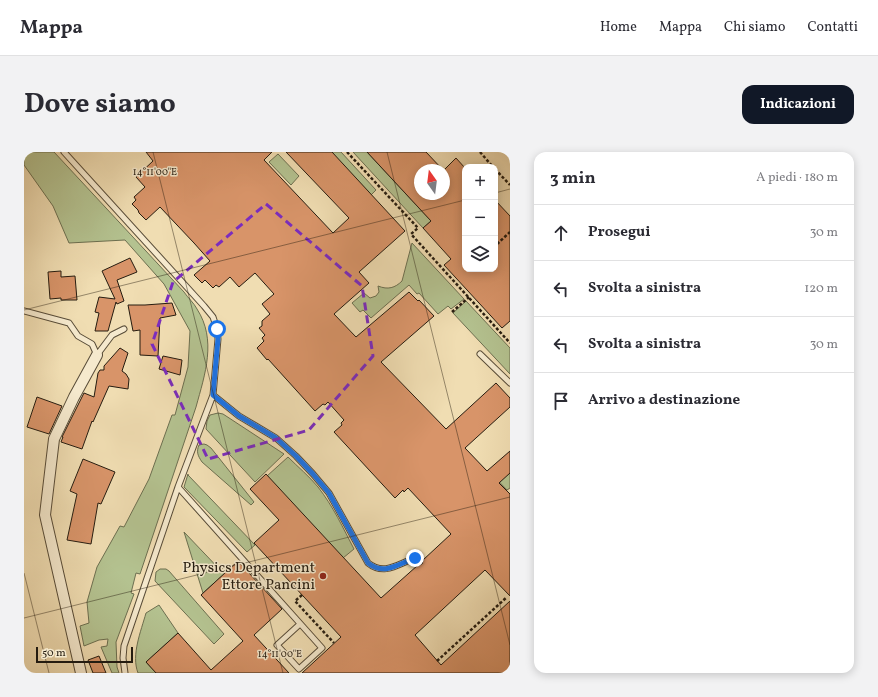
<!DOCTYPE html>
<html lang="it">
<head>
<meta charset="utf-8">
<style>
	:root { --surface:#fff; --page:#f2f2f3; --text:#2b2b33; --muted:#7c7c81; --line:#e1e1e2; --accent:#111827 }
	body { margin:0; font-family:Vollkorn,serif; background:var(--page); color:var(--text) }
	.controls { position:absolute; right:12px; top:12px; display:grid; overflow:hidden; border-radius:8px; box-shadow:0 2px 10px #0003 }
	.controls button { width:36px; height:36px; display:grid; place-items:center; padding:0; border:0; border-bottom:1px solid var(--line); background:var(--surface); color:var(--text); font:20px sans-serif }
	.compass { position:absolute; left:390px; top:12px; width:36px; height:36px; border-radius:50%; background:var(--surface); box-shadow:0 2px 10px #0003; rotate:346deg }
	.scale { position:absolute; left:12px; bottom:10px; width:97px; box-sizing:border-box; padding-left:4px; border:2px solid #251c10; border-top:0; font-size:11px; line-height:14px; white-space:nowrap; color:#251c10; -webkit-text-stroke:3px #f5e9cd; paint-order:stroke }
	.stop { position:absolute; width:12px; height:12px; margin:-9px; border:3px solid #1a73e8; border-radius:50%; background:#fff }
	.stop.end { background:#1a73e8; border-color:#fff; box-shadow:0 1px 4px #0008 }
	.list { margin:0; padding:0; list-style:none }
	h2 { display:flex; justify-content:space-between; align-items:center; height:52px; margin:0; padding:0 16px; font-size:17px }
	h2 small { font-size:13px; font-weight:400; color:var(--muted) }
	.list li { display:grid; grid-template-columns:26px 1fr auto; gap:12px; align-items:center; box-sizing:border-box; height:56px; padding:0 16px; border-top:1px solid var(--line) }
	.list b { display:block; font-size:15px; white-space:nowrap }
	.list em { font-size:13px; font-style:normal; color:var(--muted) }
	.icon { flex:none; width:22px; height:22px; fill:none; stroke:currentColor; stroke-width:2; stroke-linecap:round; stroke-linejoin:round }
	.map { position:relative; flex:none; width:486px; height:521px; overflow:hidden; border-radius:12px }
	header { display:flex; align-items:center; gap:24px; box-sizing:border-box; height:56px; padding:0 20px; background:var(--surface); border-bottom:1px solid var(--line) }
	header strong { font-size:19px }
	nav { display:flex; gap:22px; margin-inline-start:auto; font-size:14px }
	.intro { display:flex; align-items:center; justify-content:space-between; box-sizing:border-box; height:96px; padding:0 24px }
	h1 { margin:0; font-size:28px }
	.button { padding:10px 18px; border-radius:12px; background:var(--accent); color:#fff; font-size:14px; font-weight:700 }
	main { display:flex; gap:24px; padding:0 24px }
	aside { flex:1; background:var(--surface); border-radius:12px; box-shadow:0 2px 10px #0003 }
	.map>svg:first-child { display:block }
</style>
</head>
<body>
<header>
<strong>Mappa</strong>
<nav><a>Home</a><a>Mappa</a><a>Chi siamo</a><a>Contatti</a></nav>
</header>
<div class="intro"><h1>Dove siamo</h1><a class="button">Indicazioni</a></div>
<main>
<div class="map">
<svg width="486" height="521" viewBox="0 0 486 521">
	<rect width="100%" height="100%" fill="#f0ddb2"/>
	<filter id="stains"><feTurbulence type="fractalNoise" baseFrequency=".005" numOctaves="4"/><feColorMatrix values="0 0 0 0 .2 0 0 0 0 .09 0 0 0 0 .02 0 0 0 .5 -.17"/></filter>
	<radialGradient id="worn" r=".72"><stop offset=".6" stop-color="#630" stop-opacity="0"/><stop offset="1" stop-color="#630" stop-opacity=".3"/></radialGradient>
	<path fill="#b4c290" stroke="#6c6f50" d="M 0,0 L 30,0 L 160,140 C 164,146 170,151 173,157 C 193,188 181,222 172,255 L 116,422 L 112,421 L 107,441 L 110,442 L 92,490 L 93,515 L 95,521 L 88,521 L 77,495 L 83,494 L 84,487 L 75,488 L 60,494 L 56,474 L 65,471 L 63,450 L 73,415 L 96,374 L 100,375 L 125,327 L 148,263 L 151,263 L 164,215 L 166,179 L 140,132 L 101,88 L 45,91 L 29,54 L 0,13 Z
		M 305,0 L 317,0 L 352,38 L 346,44 Z
		M 329,0 L 343,0 L 407,69 L 399,76 Z
		M 254,2 L 275,24 L 267,33 L 245,10 Z
		M 388,91 L 440,147 L 427,157 L 424,154 L 414,162 L 395,141 L 393,142 L 385,133 L 347,166 L 339,158 L 336,160 L 328,151 L 340,141 L 346,146 L 352,144 L 355,140 L 354,134 C 364,138 371,136 378,129 Z
		M 442,149 L 486,196 L 486,222 L 429,161 Z
		M 194,261 L 199,262 L 260,302 L 231,330 L 182,277 L 183,269 L 186,263 Z
		M 180,292 L 183,293 L 187,296 L 230,350 L 227,353 L 178,310 C 174,304 172,300 175,293 Z
		M 264,305 C 274,315 285,324 294,335 C 309,354 319,376 330,397 L 319,406 L 243,324 Z
		M 464,318 L 486,321 L 486,336 L 483,338 Z
		M 164,322 L 164,323 L 231,393 L 223,400 L 160,335 Z
		M 160,380 L 200,422 L 179,441 Z
		M 136,417 L 142,417 L 145,419 L 200,482 L 190,492 L 131,429 L 132,420 Z
		M 135,453 L 154,481 L 122,510 L 132,521 L 114,521 C 107,503 117,479 122,461 Z"/>
	<path fill="#d89469" stroke="#251c10" d="M 122,0 L 248,0 L 240,8 L 309,81 L 325,66 L 262,0 L 308,0 L 381,79 L 335,120 L 345,131 L 310,162 L 332,185 L 385,140 L 394,149 L 395,148 L 410,164 L 357,210 L 422,277 L 472,231 L 486,246 L 486,255 L 441,296 L 463,319 L 486,299 L 486,321 L 475,331 L 486,342 L 486,444 L 461,418 L 391,483 L 417,513 L 486,449 L 486,521 L 278,521 L 317,485 L 230,391 L 255,368 L 226,337 L 242,322 L 357,446 L 394,413 L 398,412 L 399,408 L 427,382 L 384,336 L 380,340 L 379,338 L 371,346 L 310,280 L 318,273 L 317,271 L 320,268 L 304,250 L 301,253 L 299,252 L 291,259 L 244,207 L 243,208 L 233,196 L 240,189 L 238,186 L 241,183 L 235,176 L 238,174 L 238,169 L 246,162 L 238,152 L 250,142 L 231,121 L 215,135 L 206,125 L 195,135 L 192,133 L 189,136 L 181,128 L 178,131 L 170,123 L 186,109 L 170,91 L 136,55 L 122,68 L 115,61 L 114,58 L 108,52 L 112,48 L 110,45 L 121,35 L 112,25 L 129,9 Z
		M 343,0 L 402,0 L 419,18 L 396,18 L 396,42 L 420,42 L 420,18 L 432,6 L 441,16 L 441,117 L 471,117 L 471,48 L 486,64 L 486,169 L 478,176 L 420,113 L 427,107 L 399,76 L 407,69 Z
		M 106,106 L 113,120 L 93,128 L 100,149 L 93,152 L 92,150 L 84,179 L 71,179 L 75,161 L 71,160 L 75,145 L 91,147 L 78,119 Z
		M 37,119 L 37,125 L 51,124 L 53,148 L 37,148 L 37,146 L 26,147 L 24,120 Z
		M 148,151 L 152,163 L 136,166 L 134,204 L 116,203 L 116,178 L 109,179 L 104,153 L 121,153 Z
		M 96,196 L 104,201 L 98,219 L 102,222 L 105,227 L 104,237 L 85,234 L 69,270 L 68,269 L 58,297 L 37,290 L 39,285 L 38,285 L 60,241 L 70,245 L 74,221 L 76,218 L 80,218 L 80,214 Z
		M 139,204 L 158,208 L 156,223 L 135,217 Z
		M 13,245 L 38,254 L 25,282 L 3,275 Z
		M 59,307 L 91,320 L 77,352 L 74,351 L 67,392 L 43,388 L 53,342 L 46,339 Z
		M 214,409 L 258,457 L 230,483 L 265,521 L 132,521 L 122,510 L 154,481 L 187,518 L 219,489 L 177,443 Z
		M 75,504 L 82,521 L 69,521 L 64,508 Z"/>
	<g fill="none" stroke-linecap="round" stroke-linejoin="round">
		<defs>
			<path id="service" d="M 40,0 L 180,154 L 189,165 L 193,177 L 194,187 L 189,243 L 154,335 L 100,494 L 99,506 L 101,521
				M 0,159 L 45,171 L 54,184 L 68,192 L 73,203 L 88,183 L 100,177
				M 456,202 L 486,231
				M 189,243 L 215,264 L 252,286 L 272,304 L 289,322 L 305,341 L 344,411 C 360,424 374,412 391,406 L 395,409
				M 154,335 L 298,496 L 275,517 L 253,493 L 276,472"/>
			<path id="minor" d="M 57,521 L 21,363 L 30,287 L 50,245 L 73,203"/>
		</defs>
		<use href="#service" stroke="#584c38" stroke-width="7"/>
		<use href="#minor" stroke="#584c38" stroke-width="12"/>
		<path stroke="#251c10" stroke-width="2.5" stroke-dasharray="3 2" stroke-linecap="butt" d="M 323,0 L 394,76 L 387,82 L 486,191
			M 456,0 L 469,15
			M 471,17 L 486,33
			M 473,92 L 486,80
			M 428,160 L 445,145
			M 278,443 L 271,449 L 310,491
			M 413,509 L 483,445"/>
		<use href="#service" stroke="#f5e9cd" stroke-width="5"/>
		<use href="#minor" stroke="#f5e9cd" stroke-width="10"/>
	</g>
	<g fill="none" stroke-linecap="round" stroke-linejoin="round">
		<path stroke="#1a73e8" stroke-width="5" d="M 193,177 L 194,187 L 189,243 L 215,264 L 252,286 L 272,304 L 289,322 L 305,341 L 344,411 C 360,424 374,412 391,406"/>
	</g>
	<path fill="none" stroke="#7b2cbf" stroke-width="3" stroke-dasharray="8 5" stroke-linejoin="round" d="M 242,52 L 338,134 L 349,204 L 285,278 L 184,307 L 128,192 L 149,130 Z"/>
	<path fill="none" stroke="#251c10" stroke-width="1" stroke-opacity="0.45" d="M 129,0 L 259,521M 363,0 L 486,493M 471,41 L 486,37M 0,158 L 441,48M 0,421 L 25,521M 0,466 L 486,345"/>
	<circle fill="#8f2418" stroke="#f5e9cd" stroke-width="1.5" cx="299" cy="424" r="4"/>
	<g text-anchor="middle" stroke-width="3" stroke-linejoin="round" paint-order="stroke">
		<g font-size="15" fill="#251c10" stroke="#f5e9cd" text-anchor="end">
			<text x="291" y="420">Physics Department<tspan x="291" dy="17">Ettore Pancini</tspan></text>
		</g>
	</g>
	<g font-size="10" text-anchor="middle" fill="#251c10" stroke="#f5e9cd" stroke-width="3" stroke-linejoin="round" paint-order="stroke">
		<text x="131" y="23">14°11'00"E</text>
		<text x="256" y="505">14°11'00"E</text>
	</g>
	<rect width="100%" height="100%" filter="url(#stains)"/>
	<rect width="100%" height="100%" fill="url(#worn)"/>
</svg>
<div class="controls">
<button>+</button>
<button>−</button>
<button><svg class="icon" aria-label="layers" viewBox="0 0 24 24"><path d="M12 4l9 5-9 5-9-5zM3 14l9 5 9-5"/></svg></button>
</div>
<svg class="compass" viewBox="-18 -18 36 36"><path d="M0-13l5 13h-10z" fill="#e53935"/><path d="M0 13l5-13h-10z" fill="#7c7c81"/></svg>
<div class="scale">50 m</div>
<div class="stop" style="left:193px;top:177px"></div>
<div class="stop end" style="left:391px;top:406px"></div>
</div>
<aside>
<h2>3 min<small>A piedi · 180 m</small></h2>
<ul class="list">
<li><svg class="icon" aria-label="ahead" viewBox="0 0 24 24"><path d="M12 20V5M6 11l6-6 6 6"/></svg><div><b>Prosegui</b></div><em>30 m</em></li>
<li><svg class="icon" aria-label="left" viewBox="0 0 24 24"><path d="M17 20v-9H6M10 6l-5 5 5 5"/></svg><div><b>Svolta a sinistra</b></div><em>120 m</em></li>
<li><svg class="icon" aria-label="left" viewBox="0 0 24 24"><path d="M17 20v-9H6M10 6l-5 5 5 5"/></svg><div><b>Svolta a sinistra</b></div><em>30 m</em></li>
<li><svg class="icon" aria-label="arrive" viewBox="0 0 24 24"><path d="M6 21V4h12l-3 4 3 4H6"/></svg><div><b>Arrivo a destinazione</b></div></li>
</ul>
</aside>
</main>
</body>
</html>
